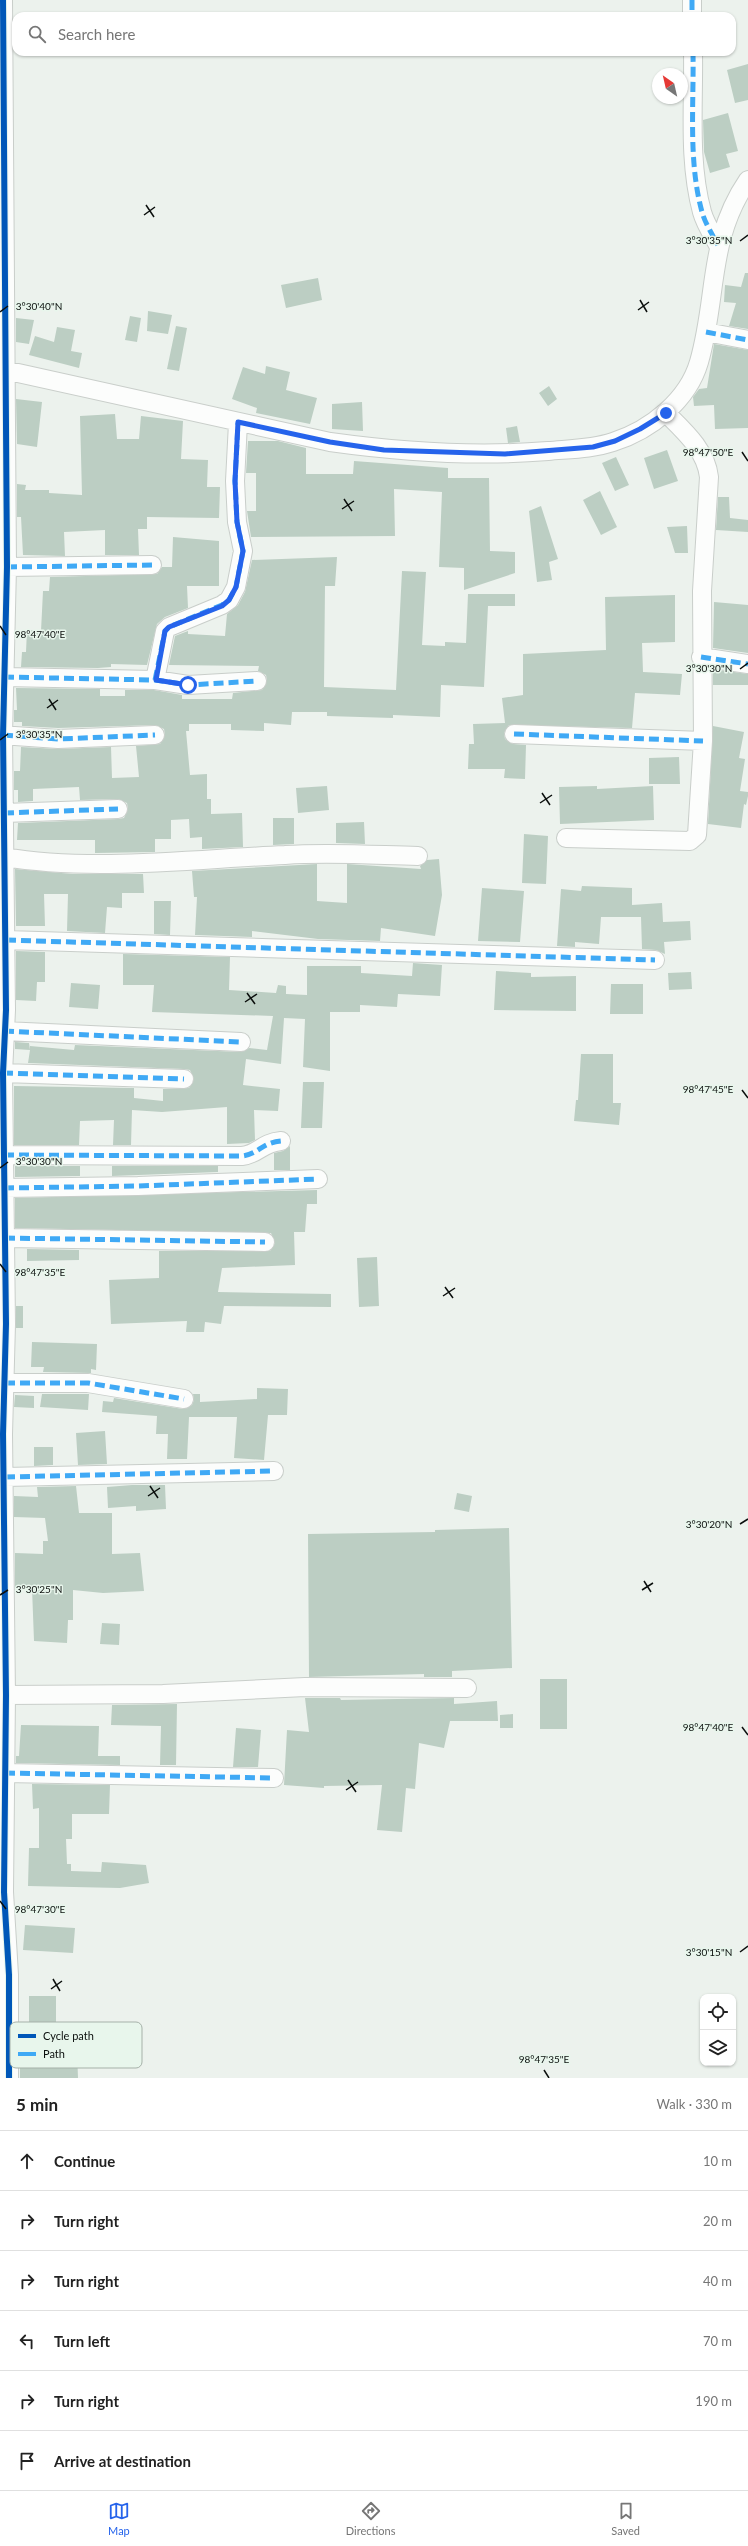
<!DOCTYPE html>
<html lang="en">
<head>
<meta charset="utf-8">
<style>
	:root { --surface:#fff; --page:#f6f6f6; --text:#222; --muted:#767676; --line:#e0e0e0; --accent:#2563eb }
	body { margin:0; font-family:Lato,sans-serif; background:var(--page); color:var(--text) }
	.controls { position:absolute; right:12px; bottom:12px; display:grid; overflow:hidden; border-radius:8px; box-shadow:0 1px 3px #0004 }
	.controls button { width:36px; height:36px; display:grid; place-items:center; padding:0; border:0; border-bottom:1px solid var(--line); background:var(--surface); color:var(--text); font:20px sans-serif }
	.compass { position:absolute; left:652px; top:68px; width:36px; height:36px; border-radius:50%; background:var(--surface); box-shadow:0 1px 3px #0004; rotate:326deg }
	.stop { position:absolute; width:12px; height:12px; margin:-9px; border:3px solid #2563eb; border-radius:50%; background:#fff }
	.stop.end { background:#2563eb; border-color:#fff; box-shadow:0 1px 4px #0008 }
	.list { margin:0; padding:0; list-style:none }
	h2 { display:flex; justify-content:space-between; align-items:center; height:52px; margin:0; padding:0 16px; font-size:17px }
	h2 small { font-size:13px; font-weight:400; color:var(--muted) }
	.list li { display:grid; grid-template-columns:26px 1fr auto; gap:12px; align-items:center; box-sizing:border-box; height:60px; padding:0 16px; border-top:1px solid var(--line) }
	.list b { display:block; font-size:15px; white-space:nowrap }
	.list em { font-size:13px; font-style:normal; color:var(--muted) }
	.icon { flex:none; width:22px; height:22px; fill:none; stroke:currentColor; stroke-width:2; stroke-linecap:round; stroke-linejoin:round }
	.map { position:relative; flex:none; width:748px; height:2078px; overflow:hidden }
	.search { position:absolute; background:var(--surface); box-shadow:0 1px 3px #0004; left:12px; right:12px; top:12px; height:44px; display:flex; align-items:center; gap:10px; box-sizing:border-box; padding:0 14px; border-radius:12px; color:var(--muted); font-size:15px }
	.sheet { height:412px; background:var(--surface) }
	nav { display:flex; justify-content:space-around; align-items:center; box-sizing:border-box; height:56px; border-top:1px solid var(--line); background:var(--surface); font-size:11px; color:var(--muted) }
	nav a { display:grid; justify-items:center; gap:2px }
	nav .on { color:var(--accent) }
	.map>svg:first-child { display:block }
</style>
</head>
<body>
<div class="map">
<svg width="748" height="2078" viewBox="0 0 748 2078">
	<rect width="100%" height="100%" fill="#ecf2ed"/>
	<path fill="#bccec3" d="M 748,64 L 748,100 L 735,103 L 727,70 Z
		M 728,113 L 738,151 L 726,154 L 730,167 L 710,173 L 704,152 L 703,120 Z
		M 745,273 L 748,273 L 748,329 L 729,326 L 736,303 L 724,302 L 725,285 L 741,287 Z
		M 318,278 L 322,300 L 286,308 L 281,285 Z
		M 148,311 L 172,315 L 168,334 L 147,331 Z
		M 130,316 L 141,318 L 137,342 L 125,340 Z
		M 16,318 L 34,320 L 29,344 L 16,342 Z
		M 176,326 L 187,328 L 179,371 L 167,369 Z
		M 57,327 L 75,330 L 71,351 L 82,353 L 79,368 L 29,355 L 35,336 L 54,342 Z
		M 714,344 L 748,350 L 748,428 L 715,429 L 714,405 L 694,406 L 693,397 L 699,389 L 707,388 Z
		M 266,366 L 290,372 L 286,390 L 317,398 L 310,424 L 256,413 L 257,408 L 232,399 L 243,367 L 265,374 Z
		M 549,386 L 557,399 L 548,406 L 539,393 Z
		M 16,399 L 42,402 L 37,447 L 17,444 Z
		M 362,402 L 363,431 L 332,429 L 332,404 Z
		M 115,414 L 117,439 L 139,439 L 141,416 L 183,421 L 181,459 L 208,460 L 207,487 L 220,487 L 219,518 L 147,517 L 147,529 L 138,529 L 139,555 L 105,555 L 105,530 L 64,532 L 65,556 L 23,555 L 21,517 L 17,517 L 17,484 L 26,485 L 25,490 L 49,490 L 49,493 L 82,495 L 80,416 Z
		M 517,426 L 520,442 L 508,443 L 506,428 Z
		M 248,441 L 278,441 L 306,448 L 306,474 L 353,474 L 354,461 L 448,468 L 448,478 L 489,478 L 490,551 L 515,552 L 515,573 L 464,590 L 464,568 L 439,567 L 442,492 L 394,489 L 395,536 L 251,537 L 247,511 L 256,511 L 256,473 L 246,473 Z
		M 667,450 L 678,481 L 654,489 L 644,458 Z
		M 616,457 L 629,485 L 615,491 L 602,463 Z
		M 600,491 L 617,527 L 601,535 L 583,500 Z
		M 718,497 L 729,497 L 730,518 L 748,520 L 748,532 L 716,530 Z
		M 541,506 L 558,559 L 549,562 L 552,580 L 537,582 L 529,511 Z
		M 687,526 L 688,553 L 675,553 L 667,527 Z
		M 173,537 L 219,541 L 219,586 L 187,586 L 188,608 L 165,617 L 157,624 L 147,665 L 111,664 L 111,667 L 98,668 L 21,667 L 22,652 L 26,652 L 27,630 L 41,631 L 43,591 L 49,591 L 50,577 L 157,574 L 162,567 L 172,567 Z
		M 337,557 L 335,586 L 325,586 L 324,687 L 396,690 L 402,571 L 426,572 L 422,645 L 445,646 L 445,642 L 466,643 L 468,594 L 515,594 L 515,606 L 488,606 L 484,687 L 441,685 L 440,717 L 393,715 L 393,718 L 327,716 L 327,712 L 292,712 L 291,725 L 264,723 L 264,731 L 231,730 L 231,724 L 189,724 L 189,731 L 186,731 L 190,775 L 207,774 L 207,799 L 211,799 L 211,814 L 242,813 L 243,847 L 202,849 L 202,837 L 190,838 L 189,819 L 171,820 L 171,839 L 155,839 L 155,852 L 95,853 L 95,840 L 17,840 L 18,823 L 118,819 L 124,818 L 128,809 L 127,803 L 118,799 L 80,800 L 79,787 L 33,789 L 33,801 L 18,802 L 18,790 L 14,790 L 14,771 L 20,771 L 21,747 L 58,749 L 111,747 L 112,778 L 139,777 L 136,746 L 160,744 L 165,735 L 164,729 L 155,725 L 58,728 L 22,726 L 22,722 L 14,722 L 14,710 L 17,710 L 16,688 L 100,689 L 100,696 L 125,696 L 125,690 L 154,690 L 182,695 L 182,699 L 232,699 L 233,693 L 262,690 L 267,680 L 266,675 L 258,671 L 259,666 L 169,665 L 175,636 L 188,631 L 188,634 L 225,636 L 227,614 L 238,605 L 245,592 L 252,560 Z
		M 675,595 L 675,642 L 642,643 L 643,672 L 682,674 L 680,695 L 635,693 L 632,728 L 509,725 L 504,733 L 505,739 L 513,744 L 526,745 L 525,779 L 504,778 L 505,769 L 468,769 L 469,744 L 474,744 L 473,724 L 505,723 L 502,698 L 523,695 L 523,654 L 606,650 L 605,597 Z
		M 714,602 L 748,605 L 748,653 L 713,648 Z
		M 713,669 L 748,674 L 748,685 L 713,685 Z
		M 713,726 L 744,732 L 739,758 L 745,759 L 740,791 L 748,792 L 748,796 L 746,805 L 744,804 L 741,828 L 708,824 Z
		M 679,757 L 680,784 L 649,784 L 649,758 Z
		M 327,786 L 329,810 L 298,813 L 296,788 Z
		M 597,786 L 597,789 L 653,786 L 654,820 L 560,824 L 559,787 Z
		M 273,818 L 294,818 L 294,844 L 273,845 Z
		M 364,822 L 365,844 L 336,843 L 336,823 Z
		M 524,834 L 548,836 L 546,884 L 522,883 Z
		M 439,859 L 442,895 L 435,936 L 381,928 L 380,941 L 318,939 L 252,931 L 252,937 L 195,935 L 197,897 L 194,897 L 192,871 L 317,864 L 317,901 L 347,903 L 347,864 L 421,869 L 420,866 L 427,860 Z
		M 15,869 L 73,874 L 143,874 L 144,893 L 122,893 L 122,908 L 107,907 L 105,933 L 67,931 L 68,894 L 44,894 L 45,926 L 16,926 Z
		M 582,886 L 632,888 L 632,905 L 662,903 L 663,922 L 690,921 L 691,940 L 664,942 L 665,954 L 656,950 L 642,949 L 641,917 L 601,917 L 599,944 L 575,942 L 575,947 L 557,946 L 561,889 L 581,891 Z
		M 482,888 L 524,891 L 520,942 L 478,941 Z
		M 154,901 L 171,901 L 170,935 L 154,934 Z
		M 16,951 L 45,952 L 45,982 L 37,982 L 36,1001 L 16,1000 Z
		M 123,954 L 230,957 L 229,990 L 276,993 L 278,985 L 286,986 L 286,994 L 307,995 L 307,966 L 361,966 L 361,973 L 412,976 L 413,963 L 442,965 L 440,996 L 398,994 L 397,1007 L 360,1005 L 360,1012 L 330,1012 L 330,1071 L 303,1067 L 305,1019 L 284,1018 L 281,1064 L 246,1059 L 243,1085 L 280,1089 L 278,1111 L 254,1110 L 255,1140 L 249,1143 L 227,1144 L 227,1107 L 162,1112 L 132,1110 L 131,1145 L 113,1145 L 114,1120 L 80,1121 L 79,1145 L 14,1145 L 14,1086 L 134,1088 L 134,1098 L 163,1101 L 163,1089 L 189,1088 L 194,1079 L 190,1070 L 184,1069 L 28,1063 L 30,1050 L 15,1049 L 15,1042 L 29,1043 L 30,1050 L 30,1046 L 74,1050 L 75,1045 L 241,1052 L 249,1048 L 267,1050 L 273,1016 L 152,1012 L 154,985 L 123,985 Z
		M 496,971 L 531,973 L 531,977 L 576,976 L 576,1011 L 494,1010 Z
		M 691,972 L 692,989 L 669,990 L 668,973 Z
		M 71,983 L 100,985 L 98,1009 L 69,1007 Z
		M 611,984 L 643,984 L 643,1014 L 610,1014 Z
		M 581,1054 L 613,1054 L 613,1103 L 621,1103 L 619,1125 L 574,1121 L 576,1100 L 578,1100 Z
		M 303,1082 L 324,1082 L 322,1128 L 301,1128 Z
		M 290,1146 L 290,1170 L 274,1170 L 274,1153 L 283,1151 Z
		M 15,1166 L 80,1166 L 80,1176 L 15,1177 Z
		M 112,1166 L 218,1166 L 218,1172 L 112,1176 Z
		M 317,1190 L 317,1204 L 307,1204 L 305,1232 L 294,1232 L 295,1265 L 222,1268 L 218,1292 L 331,1294 L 331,1307 L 224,1306 L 221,1324 L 205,1322 L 204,1332 L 186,1332 L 187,1321 L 111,1324 L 109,1280 L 159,1278 L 159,1251 L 270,1251 L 275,1243 L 271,1233 L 15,1228 L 15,1198 Z
		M 27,1249 L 79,1250 L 79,1260 L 27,1261 Z
		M 377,1257 L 379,1306 L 359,1307 L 357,1258 Z
		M 16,1306 L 23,1306 L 23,1328 L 16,1328 Z
		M 32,1342 L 97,1344 L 96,1370 L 91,1369 L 91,1373 L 43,1372 L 44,1367 L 31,1367 Z
		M 257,1388 L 288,1389 L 287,1415 L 268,1415 L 264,1460 L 234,1458 L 237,1417 L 189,1417 L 187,1459 L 167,1459 L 168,1434 L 156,1434 L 157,1416 L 102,1412 L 103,1401 L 113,1402 L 114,1398 L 183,1409 L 192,1405 L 194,1400 L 193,1394 L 200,1394 L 200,1402 L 257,1399 Z
		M 42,1394 L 89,1394 L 88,1410 L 40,1407 Z
		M 15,1395 L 34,1396 L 34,1408 L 14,1407 Z
		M 105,1431 L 107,1464 L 78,1465 L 76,1433 Z
		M 34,1447 L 53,1447 L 53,1465 L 34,1466 Z
		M 132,1485 L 165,1485 L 166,1509 L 136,1511 L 136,1506 L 108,1508 L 107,1487 Z
		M 76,1486 L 79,1513 L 112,1513 L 112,1554 L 140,1553 L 144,1591 L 103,1593 L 73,1590 L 73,1620 L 68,1620 L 67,1643 L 34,1641 L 32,1588 L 15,1588 L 15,1553 L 43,1554 L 43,1541 L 48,1541 L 45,1518 L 14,1517 L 14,1496 L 38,1497 L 37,1487 Z
		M 457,1493 L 472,1496 L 469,1512 L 454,1509 Z
		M 509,1528 L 512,1668 L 452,1671 L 452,1677 L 424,1677 L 424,1674 L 309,1677 L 308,1534 L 435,1532 L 435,1530 Z
		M 102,1623 L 120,1624 L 119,1645 L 100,1644 Z
		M 540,1679 L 567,1679 L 567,1729 L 540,1729 Z
		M 305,1698 L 340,1698 L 341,1700 L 454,1698 L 454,1704 L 497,1701 L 498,1721 L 450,1721 L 444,1748 L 419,1743 L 415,1789 L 406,1788 L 402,1832 L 377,1830 L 382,1785 L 324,1786 L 324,1788 L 284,1785 L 287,1730 L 309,1732 Z
		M 177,1704 L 176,1765 L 160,1765 L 161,1726 L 111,1725 L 112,1705 Z
		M 513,1714 L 513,1728 L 500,1728 L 500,1715 Z
		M 21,1725 L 99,1726 L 98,1756 L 120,1756 L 120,1765 L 16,1763 L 16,1756 L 19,1756 Z
		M 236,1728 L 261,1730 L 258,1767 L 233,1767 Z
		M 32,1784 L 110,1785 L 109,1814 L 72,1814 L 72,1839 L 66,1839 L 67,1864 L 71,1864 L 71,1871 L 101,1872 L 102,1862 L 146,1865 L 149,1883 L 120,1888 L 28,1886 L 29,1848 L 39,1848 L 39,1808 L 33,1809 Z
		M 25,1925 L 75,1928 L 73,1953 L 23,1950 Z
		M 29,1996 L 56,1996 L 56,2026 L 74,2026 L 74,2051 L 77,2051 L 78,2078 L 20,2078 L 20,2025 L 29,2025 Z"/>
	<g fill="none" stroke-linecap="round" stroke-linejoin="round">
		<defs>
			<path id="minor" d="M 3,0 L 7,567 L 3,735 L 6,1010 L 3,1073 L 6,1324 L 3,1434 L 6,1695 L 4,1892 L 9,1975 L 9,2078
				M 692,0 L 692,16
				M 693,52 C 694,104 688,161 702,212 C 705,223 712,234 718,245
				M 706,332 L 748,340
				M 0,369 L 330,442 C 402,452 475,457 548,451 C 570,449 592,449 613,442 C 651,430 688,400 699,362 C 718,296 707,240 748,180
				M 7,567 L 152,565
				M 701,657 L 748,664
				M 4,677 L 155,680 L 188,685 L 257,681
				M 155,680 L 165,631 L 169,627 L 222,605 L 229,600 L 236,587 L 243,551 L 237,522 L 235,481 L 238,423
				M 514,734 L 703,741
				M 0,735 L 58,739 L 155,735
				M 4,813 L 118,809
				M 566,838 L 690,841 L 697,835 L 703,741 L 702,591 L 709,477 C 706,450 684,431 666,413
				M 4,857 C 93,872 195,859 285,855 C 329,852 374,855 418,856
				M 6,940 L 655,960
				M 4,1031 L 241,1042
				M 3,1073 L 184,1079
				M 4,1155 L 242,1156 C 259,1154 261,1143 281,1141
				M 4,1188 L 138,1186 L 318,1179
				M 5,1238 L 265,1242
				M 5,1383 L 88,1383 L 184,1399
				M 5,1477 L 274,1471
				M 6,1695 L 163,1694 L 305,1687 L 467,1688
				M 5,1773 L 274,1778"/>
		</defs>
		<use href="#minor" stroke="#c9ceca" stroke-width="20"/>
		<use href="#minor" stroke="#fcfdfc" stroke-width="18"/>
		<path stroke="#3fa9f5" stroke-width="5" stroke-dasharray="10 5" stroke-linecap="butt" d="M 692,0 L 692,16
			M 693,52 C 694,104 688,161 702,212 C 705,223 712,234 718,245
			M 706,332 L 748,340
			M 7,567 L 152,565
			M 701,657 L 748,664
			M 4,677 L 155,680 L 188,685 L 257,681
			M 155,680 L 165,631 L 169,627 L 222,605 L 229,600 L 236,587 L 243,551 L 237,522 L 235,481 L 238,423
			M 514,734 L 703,741
			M 3,735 L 58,739 L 155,735
			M 4,813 L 118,809
			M 6,940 L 655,960
			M 4,1031 L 241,1042
			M 3,1073 L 184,1079
			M 4,1155 L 242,1156 C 259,1154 261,1143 281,1141
			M 4,1188 L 138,1186 L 318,1179
			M 5,1238 L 265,1242
			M 5,1383 L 88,1383 L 184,1399
			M 5,1477 L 274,1471
			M 5,1773 L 274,1778"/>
		<defs>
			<path id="cycleway" d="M 3,0 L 7,567 L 3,735 L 6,1010 L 3,1073 L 6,1324 L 3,1434 L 6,1695 L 4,1892 L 9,1975 L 9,2078"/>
		</defs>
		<use href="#cycleway" stroke="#e8f6ec" stroke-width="8"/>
		<use href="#cycleway" stroke="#0057b8" stroke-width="6"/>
	</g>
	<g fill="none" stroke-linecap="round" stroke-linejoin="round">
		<path stroke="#2563eb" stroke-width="5" d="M 188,685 L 156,680 L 165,631 L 169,627 L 222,606 L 229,600 L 236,587 L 243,551 L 237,522 L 235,481 L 238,422 L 330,442 L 384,450 L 505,454 L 593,447 L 615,441 L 640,429 L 666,413"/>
	</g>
	<path fill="none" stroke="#0b0f0d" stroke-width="1.5" d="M 146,205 L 154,217M 144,215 L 155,207M 740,241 L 748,235M 640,300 L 647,312M 638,310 L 649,302M 0,312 L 8,306M 742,452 L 748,461M 344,499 L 352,511M 342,509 L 354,501M 0,626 L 6,635M 740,669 L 748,663M 49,699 L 56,710M 47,708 L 58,700M 0,740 L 8,734M 542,793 L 550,805M 540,803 L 552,795M 247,993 L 255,1004M 245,1002 L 257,994M 742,1090 L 748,1098M 0,1168 L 8,1162M 0,1264 L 6,1272M 445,1287 L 453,1298M 443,1296 L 455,1288M 150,1486 L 158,1498M 148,1496 L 160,1488M 740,1524 L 748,1519M 644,1581 L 651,1592M 642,1590 L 653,1583M 0,1595 L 8,1590M 742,1727 L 748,1735M 348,1780 L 356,1792M 346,1790 L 358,1782M 0,1901 L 6,1909M 740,1952 L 748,1946M 53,1979 L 60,1991M 51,1989 L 62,1981M 544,2070 L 549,2078"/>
	<rect x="10" y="2022" width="132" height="46" rx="6" fill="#e8f6ec" stroke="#a6b1a9" stroke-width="1"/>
	<rect x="18" y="2034" width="18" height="4" fill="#0057b8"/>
	<rect x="18" y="2052" width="18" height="4" fill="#3fa9f5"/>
	<g font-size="11" fill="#0b0f0d">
		<text x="43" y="2040">Cycle path</text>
		<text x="43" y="2058">Path</text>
	</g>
	<g font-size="10" text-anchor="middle" fill="#0b0f0d" stroke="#e8f6ec" stroke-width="3" stroke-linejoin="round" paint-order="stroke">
		<text x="709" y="244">3°30'35"N</text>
		<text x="39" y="310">3°30'40"N</text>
		<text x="708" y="456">98°47'50"E</text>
		<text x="40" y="638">98°47'40"E</text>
		<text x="709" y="672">3°30'30"N</text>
		<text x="39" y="738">3°30'35"N</text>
		<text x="708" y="1093">98°47'45"E</text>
		<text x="39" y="1165">3°30'30"N</text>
		<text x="40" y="1276">98°47'35"E</text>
		<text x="709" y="1528">3°30'20"N</text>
		<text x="39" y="1593">3°30'25"N</text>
		<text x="708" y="1731">98°47'40"E</text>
		<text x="40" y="1913">98°47'30"E</text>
		<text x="709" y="1956">3°30'15"N</text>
		<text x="544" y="2063">98°47'35"E</text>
	</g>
</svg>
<div class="controls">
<button><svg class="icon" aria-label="locate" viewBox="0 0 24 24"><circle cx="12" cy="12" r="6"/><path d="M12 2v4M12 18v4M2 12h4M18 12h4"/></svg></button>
<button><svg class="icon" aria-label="layers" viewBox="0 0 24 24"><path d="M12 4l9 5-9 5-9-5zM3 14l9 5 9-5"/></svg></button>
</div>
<svg class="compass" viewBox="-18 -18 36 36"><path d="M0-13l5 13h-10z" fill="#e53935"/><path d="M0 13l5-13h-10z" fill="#767676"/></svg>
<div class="stop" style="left:188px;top:685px"></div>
<div class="stop end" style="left:666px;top:413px"></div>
<div class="search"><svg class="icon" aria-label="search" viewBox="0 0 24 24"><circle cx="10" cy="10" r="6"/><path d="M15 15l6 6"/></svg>Search here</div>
</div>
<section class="sheet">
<h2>5 min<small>Walk · 330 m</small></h2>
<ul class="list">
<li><svg class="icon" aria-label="ahead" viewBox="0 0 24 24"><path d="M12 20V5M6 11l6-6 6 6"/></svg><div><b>Continue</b></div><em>10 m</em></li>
<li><svg class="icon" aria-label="right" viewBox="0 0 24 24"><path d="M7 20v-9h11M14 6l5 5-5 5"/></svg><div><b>Turn right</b></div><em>20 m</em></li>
<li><svg class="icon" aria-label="right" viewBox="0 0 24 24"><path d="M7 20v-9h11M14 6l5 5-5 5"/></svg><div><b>Turn right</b></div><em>40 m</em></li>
<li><svg class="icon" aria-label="left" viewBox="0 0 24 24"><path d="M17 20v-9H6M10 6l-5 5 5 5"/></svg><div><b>Turn left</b></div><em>70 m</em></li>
<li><svg class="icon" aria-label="right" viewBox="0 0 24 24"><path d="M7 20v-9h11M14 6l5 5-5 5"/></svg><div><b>Turn right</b></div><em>190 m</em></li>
<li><svg class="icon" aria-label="arrive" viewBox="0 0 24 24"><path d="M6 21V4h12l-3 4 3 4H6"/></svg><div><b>Arrive at destination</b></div></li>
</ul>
</section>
<nav>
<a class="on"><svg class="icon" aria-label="map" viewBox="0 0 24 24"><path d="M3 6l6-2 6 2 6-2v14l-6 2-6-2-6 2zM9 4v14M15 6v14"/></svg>Map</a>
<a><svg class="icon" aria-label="directions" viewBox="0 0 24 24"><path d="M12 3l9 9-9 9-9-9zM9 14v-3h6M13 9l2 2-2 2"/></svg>Directions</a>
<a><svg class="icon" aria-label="saved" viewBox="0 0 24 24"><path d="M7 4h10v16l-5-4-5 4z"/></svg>Saved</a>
</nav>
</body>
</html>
